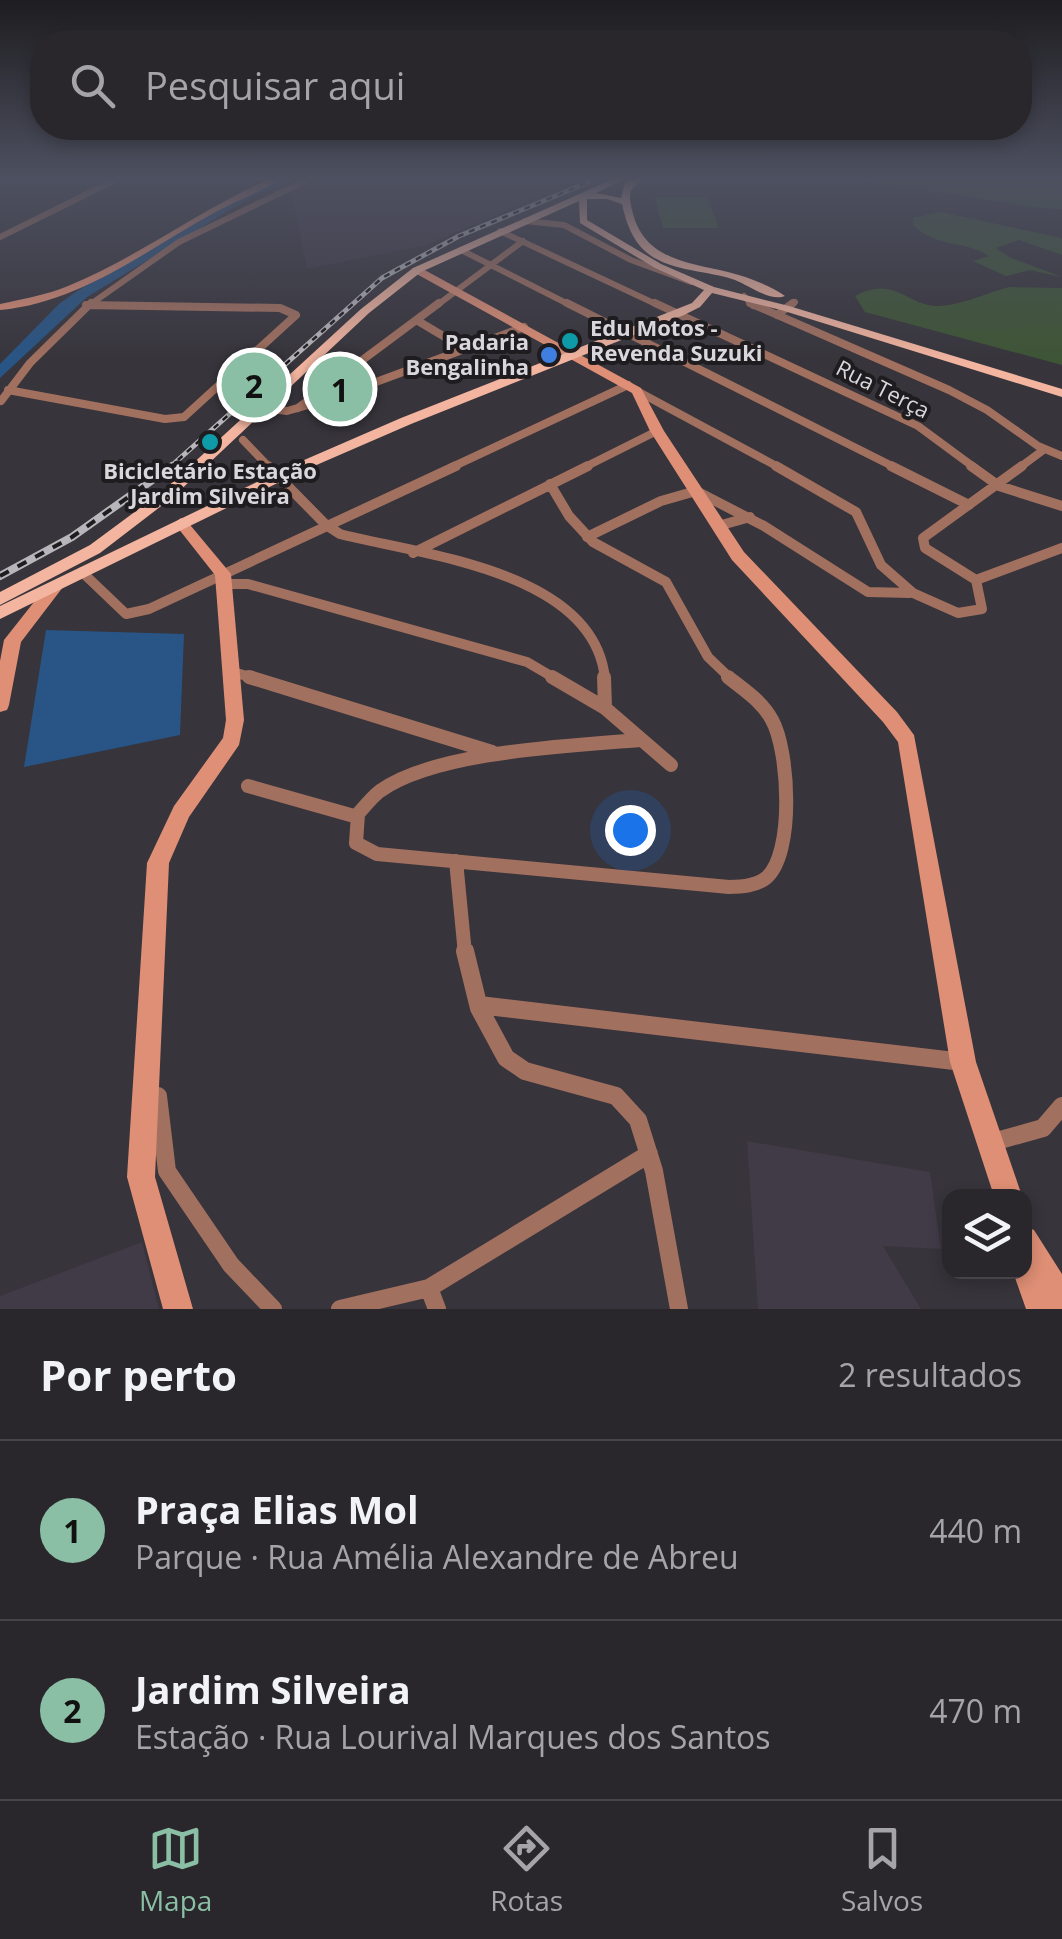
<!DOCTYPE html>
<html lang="pt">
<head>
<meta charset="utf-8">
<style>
	:root { --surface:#29272c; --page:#312f34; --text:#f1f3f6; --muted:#a5a5a9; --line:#454448; --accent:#8abfa5 }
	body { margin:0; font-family:"Open Sans",sans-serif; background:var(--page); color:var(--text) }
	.controls { position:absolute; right:30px; bottom:30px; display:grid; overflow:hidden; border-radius:20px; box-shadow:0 5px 15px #0003 }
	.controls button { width:90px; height:90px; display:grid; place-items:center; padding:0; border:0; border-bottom:2px solid var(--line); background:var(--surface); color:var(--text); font:50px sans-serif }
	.you { position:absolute; left:630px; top:830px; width:35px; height:35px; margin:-25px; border:8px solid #fff; border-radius:50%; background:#1a73e8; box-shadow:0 0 0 15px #1a73e833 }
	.badge { display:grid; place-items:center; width:65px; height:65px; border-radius:50%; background:var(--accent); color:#111; font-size:32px; font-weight:700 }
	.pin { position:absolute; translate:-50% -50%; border:5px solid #fff; box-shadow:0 2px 10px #0006 }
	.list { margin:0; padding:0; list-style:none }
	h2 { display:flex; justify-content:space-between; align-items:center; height:130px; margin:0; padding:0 40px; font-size:42px }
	h2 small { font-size:32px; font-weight:400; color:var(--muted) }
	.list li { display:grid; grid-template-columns:65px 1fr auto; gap:30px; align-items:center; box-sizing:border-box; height:180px; padding:0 40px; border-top:2px solid var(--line) }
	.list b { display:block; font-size:38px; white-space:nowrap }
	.list p { margin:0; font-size:32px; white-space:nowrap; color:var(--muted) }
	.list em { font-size:32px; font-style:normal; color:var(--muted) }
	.icon { flex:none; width:55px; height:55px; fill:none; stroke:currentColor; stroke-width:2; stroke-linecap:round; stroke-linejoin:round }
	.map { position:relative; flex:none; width:1062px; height:1309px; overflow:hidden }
	.search { position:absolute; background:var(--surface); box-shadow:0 5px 15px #0003; left:30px; right:30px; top:30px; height:110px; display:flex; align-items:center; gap:25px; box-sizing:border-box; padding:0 35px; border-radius:40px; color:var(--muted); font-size:38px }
	.sheet { height:490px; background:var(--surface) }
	nav { display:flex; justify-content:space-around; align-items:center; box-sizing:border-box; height:140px; border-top:2px solid var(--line); background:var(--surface); font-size:28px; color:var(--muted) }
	nav a { display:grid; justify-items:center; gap:5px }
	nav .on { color:var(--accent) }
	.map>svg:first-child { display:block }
</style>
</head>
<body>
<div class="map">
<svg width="1062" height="1309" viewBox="0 0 1062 1309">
	<rect width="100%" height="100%" fill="#37343b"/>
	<path fill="#413a47" d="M 316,179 L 580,179 L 427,245 L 307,269 L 291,190 Z
		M 747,1141 L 930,1172 L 941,1249 L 883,1246 L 921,1309 L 758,1309 Z
		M 142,1242 L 159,1309 L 0,1309 L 0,1296 Z"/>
	<path fill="#3e5535" d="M 851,179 L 1062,179 L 1062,209 L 1042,208 Z
		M 655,197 L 707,197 L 719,228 L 663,228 Z
		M 940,212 L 1062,238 L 1062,255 L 1019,240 L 996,248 L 1009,257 L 1062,277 L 1030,270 L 1006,276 L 973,261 L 989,256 C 962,239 938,249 913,225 L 913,218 Z
		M 1009,287 L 1062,288 L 1062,365 L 865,312 L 855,296 C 895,274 908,307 939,306 C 961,305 987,293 1009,287 Z"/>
	<path fill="#285585" d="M 46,630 L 184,634 L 180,735 L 24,767 Z"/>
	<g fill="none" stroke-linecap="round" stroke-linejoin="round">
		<path fill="#285585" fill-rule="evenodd" d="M 281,179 L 297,179 L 251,197 L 87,297 L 0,378 L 0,364 L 59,304 L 77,291 L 243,193 Z"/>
		<path stroke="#a2705f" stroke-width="6" d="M 525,221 L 564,225 L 631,260 L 691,282
			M 500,231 L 660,306
			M 0,237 L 117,179
			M 461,250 L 572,306
			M 744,296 L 753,306
			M 86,305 L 127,306
			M 88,306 L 179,242 L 309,179
			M 436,306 L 523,241
			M 790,306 L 795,302"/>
		<path stroke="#a2705f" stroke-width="8" d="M 567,303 L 896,468
			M 655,303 L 918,426 L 975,468
			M 750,303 L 949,390 L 987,410 L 1038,446 L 1062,456
			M 777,315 L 793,303
			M 418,321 L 465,349
			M 8,390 L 165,419 L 184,417 L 296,315 L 280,308 L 86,305
			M 637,391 L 780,468
			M 1,401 L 30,363 L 91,303
			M 264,408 L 287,411 L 333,398 L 524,327
			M 298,408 L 439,303
			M 243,440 L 270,468
			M 450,468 L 628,385
			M 583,468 L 657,431
			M 1019,468 L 1042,451"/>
		<path stroke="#a2705f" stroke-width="10" d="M 268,466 L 326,525 L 340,534 C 422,555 595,571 605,679
			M 776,466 L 856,512 L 881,565 L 913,593 L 958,613 L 982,609 L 976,580
			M 891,466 L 969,505
			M 971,466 L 999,486 L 1062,506
			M 550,484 L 569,516 L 593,542 L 666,582 L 708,657 L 731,679
			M 718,526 L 750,517
			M 587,537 L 661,501 L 696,491 L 764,526 L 868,592 L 910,593
			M 413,553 L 588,466
			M 82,572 L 126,614 L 149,609 L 456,466
			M 976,580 L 925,548 L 923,538 L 1022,466
			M 976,580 L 1062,548
			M 225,584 L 248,584 L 527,662 L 556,679
			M 233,672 L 257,679"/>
		<path stroke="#a2705f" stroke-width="14" d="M 249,677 L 492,752
			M 552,677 L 605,708 L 671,765
			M 604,677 L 605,708
			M 640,740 C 571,746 436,751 380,791 C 372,797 365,806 358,814 L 356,843 L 377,854 L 729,887 C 742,887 756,886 766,878 C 795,854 789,750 772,720 C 762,701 744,690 728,677
			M 248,786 L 354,816
			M 456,861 L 465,954"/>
		<path stroke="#a2705f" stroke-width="18" d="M 465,951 L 479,1008 L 506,1058 L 525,1071 L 616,1096 L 638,1120 L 654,1171 L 679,1309
			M 479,1005 L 963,1062
			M 158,1096 L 167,1171 L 231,1265 L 273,1309
			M 993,1142 L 1043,1128 L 1062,1106
			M 429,1288 L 437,1309
			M 340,1309 L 429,1288 L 649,1154"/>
		<path fill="#df8f75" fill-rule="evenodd" d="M 270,179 L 282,179 C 260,192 235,201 212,214 C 145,251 79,303 0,310 L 0,304 C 23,299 46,295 68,286 C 139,257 200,209 270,179 Z
			M 413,268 L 421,268 L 641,388 L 664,431 L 744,552 L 897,712 L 914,735 L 976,1062 L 1022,1196 L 994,1196 L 950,1062 L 898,742 L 883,722 L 732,560 L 650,431 L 632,393 L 413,272 Z
			M 181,518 L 186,520 L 231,574 L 244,720 L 239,745 L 189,817 L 169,863 L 155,1177 L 193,1309 L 163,1309 L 127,1177 L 147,863 L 174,806 L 223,738 L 226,720 L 215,575 L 174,523 Z
			M 55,582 L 63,587 L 21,642 L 9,705 L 7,710 L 0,712 L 0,661 L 4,640 L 49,583 Z
			M 1024,1226 L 1034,1230 L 1062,1274 L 1062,1309 L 1026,1309 L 1013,1272 L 1024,1272 Z"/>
		<path fill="#f3b5a0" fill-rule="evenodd" d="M 613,179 L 625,179 L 596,193 L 621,198 L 625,183 L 633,179 L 644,179 C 629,189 628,192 632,210 C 643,259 686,262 728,272 C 748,277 769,285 785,296 C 771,302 750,286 735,280 C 707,270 670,272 646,252 C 632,240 626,222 622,204 L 607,199 L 587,199 L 587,220 L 661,264 L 714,287 L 789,306 L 1062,389 L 1062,397 L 781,310 L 712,293 L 700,307 L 684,315 L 411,424 L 298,473 L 0,619 L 0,606 L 288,467 L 401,418 L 692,303 L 704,290 L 655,268 L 580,223 L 579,201 L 421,272 L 369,313 L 173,497 L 100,553 L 0,605 L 0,592 L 90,545 L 163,491 L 361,309 L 413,268 Z"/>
		<defs>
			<path id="rail-far1" d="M 169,468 L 382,278 L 459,236 L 596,179"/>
			<path id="rail" d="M 0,576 L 72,537 L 172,466"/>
		</defs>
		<use href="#rail-far1" stroke="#b8b6bb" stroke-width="5"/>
		<use href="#rail" stroke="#b8b6bb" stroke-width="8"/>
		<use href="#rail-far1" stroke="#1e1c1f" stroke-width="2.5" stroke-dasharray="6" stroke-linecap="butt"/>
		<use href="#rail" stroke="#1e1c1f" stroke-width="4" stroke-dasharray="10" stroke-linecap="butt"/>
	</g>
	<linearGradient id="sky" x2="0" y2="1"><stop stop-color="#1e1d20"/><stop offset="0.49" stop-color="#4d5060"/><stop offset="1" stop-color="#4d5060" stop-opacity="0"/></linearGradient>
	<rect width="1062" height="363" fill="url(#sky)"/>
	<g fill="#0f9aa8" stroke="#1e1c1f" stroke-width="4">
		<circle cx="570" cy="341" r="10"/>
		<circle cx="210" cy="442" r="10"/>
	</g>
	<circle fill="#3f7fe0" stroke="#1e1c1f" stroke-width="4" cx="549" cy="355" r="10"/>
	<g text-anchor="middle" stroke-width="8" stroke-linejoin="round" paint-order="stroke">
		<g font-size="22" font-weight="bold" fill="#d9d7dc" stroke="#1e1c1f" text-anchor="start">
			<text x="590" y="336">Edu Motos -<tspan x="590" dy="25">Revenda Suzuki</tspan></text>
			<text x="529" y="350" text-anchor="end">Padaria<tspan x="529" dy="25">Bengalinha</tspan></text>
			<text x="210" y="479" text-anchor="middle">Bicicletário Estação<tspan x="210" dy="25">Jardim Silveira</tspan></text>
		</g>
		<g font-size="22" fill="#d9d7dc" stroke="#1e1c1f">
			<text transform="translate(883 389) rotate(27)" y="8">Rua Terça</text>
		</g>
	</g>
</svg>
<div class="controls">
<button><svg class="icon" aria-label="layers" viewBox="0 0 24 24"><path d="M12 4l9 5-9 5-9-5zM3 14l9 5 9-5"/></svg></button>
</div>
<div class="you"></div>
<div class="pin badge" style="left:340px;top:389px">1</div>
<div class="pin badge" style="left:254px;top:385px">2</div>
<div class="search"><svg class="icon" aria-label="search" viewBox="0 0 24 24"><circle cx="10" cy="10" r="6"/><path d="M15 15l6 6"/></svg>Pesquisar aqui</div>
</div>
<section class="sheet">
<h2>Por perto<small>2 resultados</small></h2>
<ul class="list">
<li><span class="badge">1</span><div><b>Praça Elias Mol</b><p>Parque · Rua Amélia Alexandre de Abreu</p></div><em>440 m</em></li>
<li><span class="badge">2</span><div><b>Jardim Silveira</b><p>Estação · Rua Lourival Marques dos Santos</p></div><em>470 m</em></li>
</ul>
</section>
<nav>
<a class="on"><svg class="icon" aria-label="map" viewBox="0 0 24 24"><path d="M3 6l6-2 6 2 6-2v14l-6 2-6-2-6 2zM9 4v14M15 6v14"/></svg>Mapa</a>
<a><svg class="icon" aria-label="directions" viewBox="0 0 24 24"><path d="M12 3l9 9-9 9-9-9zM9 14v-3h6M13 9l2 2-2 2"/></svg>Rotas</a>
<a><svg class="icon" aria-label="saved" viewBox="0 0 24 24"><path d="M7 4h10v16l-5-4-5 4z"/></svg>Salvos</a>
</nav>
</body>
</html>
